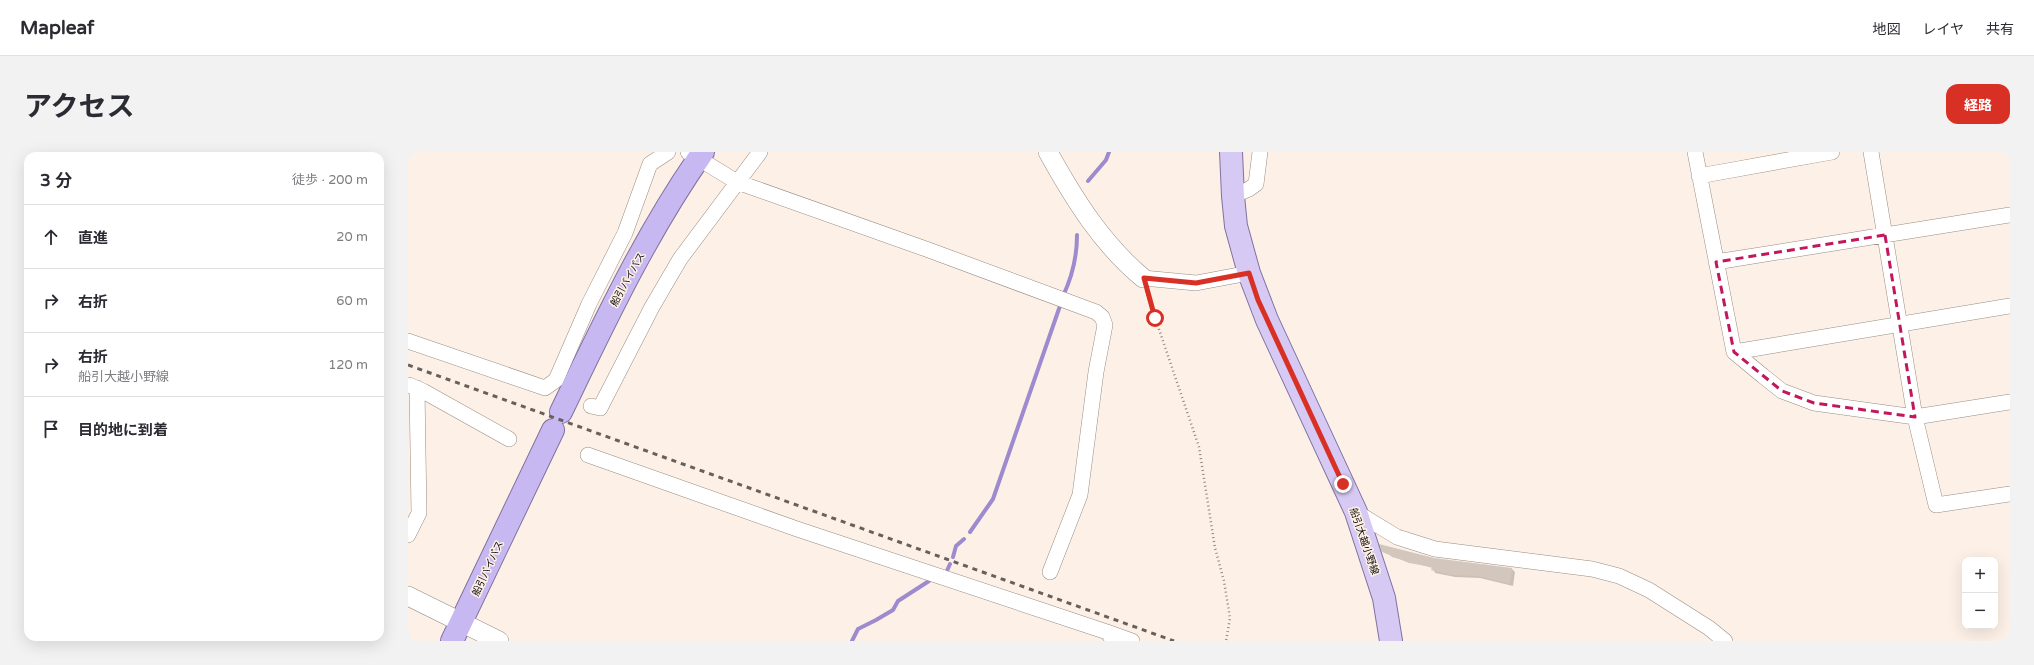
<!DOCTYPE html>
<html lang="ja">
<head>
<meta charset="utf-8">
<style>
	:root { --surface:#fff; --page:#f2f2f3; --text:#2b2b33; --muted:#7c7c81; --line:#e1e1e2; --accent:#d93025 }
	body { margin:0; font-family:"Varela Round","Noto Sans JP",sans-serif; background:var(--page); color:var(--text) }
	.controls { position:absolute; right:12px; bottom:12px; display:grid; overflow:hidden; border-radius:8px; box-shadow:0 4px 16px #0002 }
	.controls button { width:36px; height:36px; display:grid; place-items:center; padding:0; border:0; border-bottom:1px solid var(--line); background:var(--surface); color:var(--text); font:20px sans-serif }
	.stop { position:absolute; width:12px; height:12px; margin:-9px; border:3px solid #d93025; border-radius:50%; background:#fff }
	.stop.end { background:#d93025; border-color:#fff; box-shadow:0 1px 4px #0008 }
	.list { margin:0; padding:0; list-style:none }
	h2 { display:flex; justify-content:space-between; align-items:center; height:52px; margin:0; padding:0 16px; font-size:17px }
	h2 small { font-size:13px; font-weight:400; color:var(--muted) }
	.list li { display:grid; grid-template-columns:26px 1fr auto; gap:12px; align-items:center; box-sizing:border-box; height:64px; padding:0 16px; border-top:1px solid var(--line) }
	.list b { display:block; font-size:15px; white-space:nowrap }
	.list p { margin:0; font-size:13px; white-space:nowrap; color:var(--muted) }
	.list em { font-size:13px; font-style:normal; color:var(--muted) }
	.icon { flex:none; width:22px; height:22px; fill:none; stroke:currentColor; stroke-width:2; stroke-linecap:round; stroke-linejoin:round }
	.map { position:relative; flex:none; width:1602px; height:489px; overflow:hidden; border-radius:12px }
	header { display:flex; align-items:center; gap:24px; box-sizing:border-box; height:56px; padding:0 20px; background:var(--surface); border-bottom:1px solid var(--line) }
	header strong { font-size:19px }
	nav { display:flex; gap:22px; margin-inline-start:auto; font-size:14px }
	.intro { display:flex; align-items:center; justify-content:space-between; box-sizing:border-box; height:96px; padding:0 24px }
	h1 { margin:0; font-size:28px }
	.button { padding:10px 18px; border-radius:12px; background:var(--accent); color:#fff; font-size:14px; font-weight:700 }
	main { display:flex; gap:24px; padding:0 24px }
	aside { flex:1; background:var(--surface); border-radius:12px; box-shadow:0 4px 16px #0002 }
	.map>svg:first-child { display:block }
</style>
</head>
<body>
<header>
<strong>Mapleaf</strong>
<nav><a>地図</a><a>レイヤ</a><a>共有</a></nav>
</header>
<div class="intro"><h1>アクセス</h1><a class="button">経路</a></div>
<main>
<aside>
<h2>3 分<small>徒歩 · 200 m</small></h2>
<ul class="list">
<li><svg class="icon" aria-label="ahead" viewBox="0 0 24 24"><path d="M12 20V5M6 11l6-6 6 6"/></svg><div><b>直進</b></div><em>20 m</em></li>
<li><svg class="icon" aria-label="right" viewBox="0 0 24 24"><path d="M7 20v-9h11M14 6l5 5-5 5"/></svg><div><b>右折</b></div><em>60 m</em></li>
<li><svg class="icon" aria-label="right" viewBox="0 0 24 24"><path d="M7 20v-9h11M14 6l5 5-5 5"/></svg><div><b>右折</b><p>船引大越小野線</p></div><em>120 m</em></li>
<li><svg class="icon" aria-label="arrive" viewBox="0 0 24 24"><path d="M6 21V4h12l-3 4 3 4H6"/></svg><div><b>目的地に到着</b></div></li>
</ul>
</aside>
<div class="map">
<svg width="1602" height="489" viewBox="0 0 1602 489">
	<rect width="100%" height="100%" fill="#fdf1e7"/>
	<path fill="#0003" d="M 981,395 L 1026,407 L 1104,417 L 1107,420 L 1105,434 L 1072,426 L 1047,425 L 1027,421 L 1025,416 L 984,405 L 981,402 Z"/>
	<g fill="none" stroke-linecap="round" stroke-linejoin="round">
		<path stroke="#9e8bcf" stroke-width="4" d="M 680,29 L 698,8 L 701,0
			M 655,144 C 664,125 669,104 669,83
			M 562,380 L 585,347 L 653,151
			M 545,405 L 548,394 L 556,387
			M 538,421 L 542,412
			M 444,489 L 450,477 L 468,468 L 485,458 L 490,449 L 521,429"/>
	</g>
	<path fill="#d2c6bd" d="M 971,392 L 1026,406 L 1104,416 L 1102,432 L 1069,424 L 1043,423 L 1023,418 L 1024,415 L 1001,411 L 974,400 Z"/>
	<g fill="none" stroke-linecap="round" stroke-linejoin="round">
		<defs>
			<path id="minor" d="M 280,0 L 329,30 L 518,97 L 688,160 L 694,165 L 697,173 L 688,220 L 672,343 L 642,420
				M 1287,0 L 1326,200 L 1355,224 L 1374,239 L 1406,251 L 1507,265 L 1602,250
				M 1463,0 L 1507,265 L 1528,353 L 1602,342
				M 1291,24 L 1424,0
				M 825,44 L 841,37 L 848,32 L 852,0
				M 1308,110 L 1602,63
				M 735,126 L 788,131 L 841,121
				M 0,189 L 137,236 L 148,228 L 181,152 L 217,81 L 242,12 L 260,0
				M 1326,200 L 1602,154
				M 1,233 L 15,239 L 101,287
				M 183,254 L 192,256 L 244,155 L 272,107 L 352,0
				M 180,303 L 389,377 L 699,480 L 706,489
				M 948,360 L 989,385 L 1027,397 L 1184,417 L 1211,424 L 1241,438 L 1301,476 L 1317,489
				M 0,383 L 11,361 L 9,236
				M 699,480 L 724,489"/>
			<path id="tertiary" d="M 640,0 C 666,47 694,92 735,126
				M 0,444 L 91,489"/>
			<path id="primary" d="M 823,0 L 825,44 L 828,74 L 841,121 L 859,168 L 948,360 L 976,446 L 983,489"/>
			<path id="trunk" d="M 153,260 C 196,171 238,81 295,0
				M 44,489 L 145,278"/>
		</defs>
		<use href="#minor" stroke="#978c83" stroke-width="16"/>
		<use href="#tertiary" stroke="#978c83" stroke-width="20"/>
		<use href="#primary" stroke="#80719f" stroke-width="24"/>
		<use href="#trunk" stroke="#80719f" stroke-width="24"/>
		<path stroke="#8f8780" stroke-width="2.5" stroke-dasharray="1 3" stroke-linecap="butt" d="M 738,139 L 791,295 L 807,396 L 816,429 L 822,466 L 818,489"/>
		<use href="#minor" stroke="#fff" stroke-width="15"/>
		<use href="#tertiary" stroke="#fff" stroke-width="19"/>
		<use href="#primary" stroke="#d6caf5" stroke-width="22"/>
		<use href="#trunk" stroke="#c8b8f2" stroke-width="22"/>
		<path stroke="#67605b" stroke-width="3" stroke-dasharray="5 5" stroke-linecap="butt" d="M 0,213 L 766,489"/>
	</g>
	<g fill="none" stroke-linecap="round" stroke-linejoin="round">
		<path stroke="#d93025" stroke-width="5" d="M 747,166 L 736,126 L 788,131 L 841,121 L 850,148 L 935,332"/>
	</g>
	<path fill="none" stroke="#c2185b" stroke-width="3" stroke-dasharray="8 5" stroke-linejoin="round" d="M 1477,83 L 1507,265 L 1406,251 L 1374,239 L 1326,200 L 1308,110 Z"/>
	<g text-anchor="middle" stroke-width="3" stroke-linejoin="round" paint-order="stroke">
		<g font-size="10" fill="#110d0a" stroke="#fdf1e7">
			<text transform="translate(219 127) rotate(-61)" y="4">船引バイパス</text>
			<text transform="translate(957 389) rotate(71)" y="4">船引大越小野線</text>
			<text transform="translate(79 416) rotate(-65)" y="4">船引バイパス</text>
		</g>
	</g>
</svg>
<div class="controls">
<button>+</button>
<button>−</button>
</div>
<div class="stop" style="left:747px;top:166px"></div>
<div class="stop end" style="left:935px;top:332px"></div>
</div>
</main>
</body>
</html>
